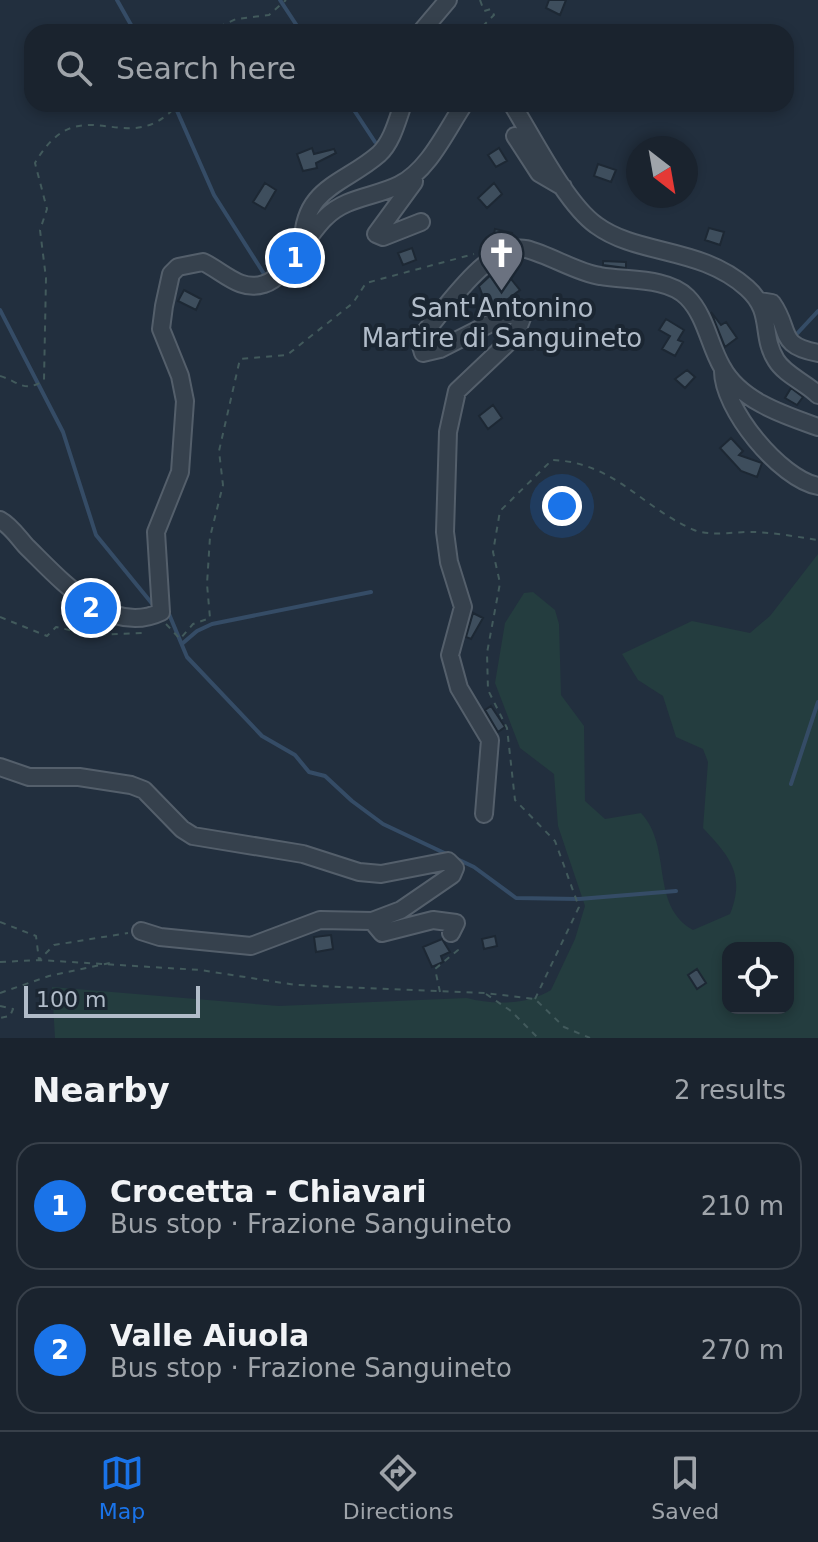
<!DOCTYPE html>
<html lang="en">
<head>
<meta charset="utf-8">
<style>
	:root { --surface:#1a232e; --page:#232b36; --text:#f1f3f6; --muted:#9fa4aa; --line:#38404a; --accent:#1a73e8 }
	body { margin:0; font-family:"DejaVu Sans",sans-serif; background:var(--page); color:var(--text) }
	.controls { position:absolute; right:24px; bottom:24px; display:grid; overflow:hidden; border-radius:16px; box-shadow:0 4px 12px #0003 }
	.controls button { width:72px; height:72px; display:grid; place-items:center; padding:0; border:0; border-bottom:2px solid var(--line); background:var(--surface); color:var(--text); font:40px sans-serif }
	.compass { position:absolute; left:626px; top:136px; width:72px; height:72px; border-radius:50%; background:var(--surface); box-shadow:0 4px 12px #0003; rotate:149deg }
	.scale { position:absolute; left:24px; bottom:20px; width:176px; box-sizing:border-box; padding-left:8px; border:4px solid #b1bcc9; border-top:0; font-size:22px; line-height:28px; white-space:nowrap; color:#b1bcc9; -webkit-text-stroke:6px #1b2632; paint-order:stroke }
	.you { position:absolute; left:562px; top:506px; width:28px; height:28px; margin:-20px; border:6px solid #fff; border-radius:50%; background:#1a73e8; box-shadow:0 0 0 12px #1a73e833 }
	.badge { display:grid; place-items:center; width:52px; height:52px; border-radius:50%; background:var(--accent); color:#fff; font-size:26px; font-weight:700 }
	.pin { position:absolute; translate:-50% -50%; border:4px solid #fff; box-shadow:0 2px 8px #0006 }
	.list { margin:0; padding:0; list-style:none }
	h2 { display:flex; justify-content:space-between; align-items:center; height:104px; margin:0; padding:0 32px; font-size:34px }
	h2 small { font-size:26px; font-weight:400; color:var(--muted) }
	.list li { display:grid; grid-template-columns:52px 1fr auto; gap:24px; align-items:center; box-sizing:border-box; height:128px; margin:0 16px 16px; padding:0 16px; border:2px solid var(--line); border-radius:24px }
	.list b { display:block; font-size:30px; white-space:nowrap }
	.list p { margin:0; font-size:26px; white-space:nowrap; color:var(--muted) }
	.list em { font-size:26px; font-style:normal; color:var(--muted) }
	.icon { flex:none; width:44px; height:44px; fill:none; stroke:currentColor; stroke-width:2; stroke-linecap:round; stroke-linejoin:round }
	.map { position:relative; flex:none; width:818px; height:1038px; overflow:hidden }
	.search { position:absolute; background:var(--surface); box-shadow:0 4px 12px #0003; left:24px; right:24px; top:24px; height:88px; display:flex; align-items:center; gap:20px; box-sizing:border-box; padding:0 28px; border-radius:24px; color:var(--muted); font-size:30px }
	.sheet { height:392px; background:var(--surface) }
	nav { display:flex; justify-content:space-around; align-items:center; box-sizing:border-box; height:112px; border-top:2px solid var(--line); background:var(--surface); font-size:22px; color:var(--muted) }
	nav a { display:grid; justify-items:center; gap:4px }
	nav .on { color:var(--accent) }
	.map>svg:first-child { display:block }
</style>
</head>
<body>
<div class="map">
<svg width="818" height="1038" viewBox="0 0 818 1038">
	<rect width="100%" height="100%" fill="#222f3e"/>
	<path fill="#243d3f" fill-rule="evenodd" d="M 818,554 L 818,1038 L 55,1038 L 52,987 L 279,1006 L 467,998 C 493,1005 527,1005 551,990 L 575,939 L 585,906 L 558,826 L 554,774 L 520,748 L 495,683 L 505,623 L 524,593 L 533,592 L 555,610 L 559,624 L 561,695 L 584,726 L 585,801 L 605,819 L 641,813 C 673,847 649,905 693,930 L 730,914 C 746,874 729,856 703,828 L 708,762 L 703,749 L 676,737 L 663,696 L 638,680 L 622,654 L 692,621 L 750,633 L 770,616 ZM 728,948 L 788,948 L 788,1008 L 728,1008 Z"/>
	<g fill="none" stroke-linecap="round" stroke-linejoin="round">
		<path stroke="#354c66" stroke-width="4" d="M 117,0 L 135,32
			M 280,0 L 301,32
			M 174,104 L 214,195 L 266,277
			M 350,104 L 375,142
			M 0,310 L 63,432 L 96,535 L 154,606
			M 793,338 L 818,311
			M 169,614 L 187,657 L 262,736 L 295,755 L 309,772 L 325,776 L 352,801 L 383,824 L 474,867 L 516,898 L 579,899 L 676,891
			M 183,643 L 197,631 L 212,624 L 371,592
			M 791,784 L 818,702"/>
	</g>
	<path fill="#3e4e5d" stroke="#1d2834" stroke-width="2" d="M 549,0 L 566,0 L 560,15 L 546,8 Z
		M 312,148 L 314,154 L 334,149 L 336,153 L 316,163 L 317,168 L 303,171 L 297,154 Z
		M 499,148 L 507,161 L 496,167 L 488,155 Z
		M 598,164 L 616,170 L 611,182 L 594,176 Z
		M 265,183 L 276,190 L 265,209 L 253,202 Z
		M 494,183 L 502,194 L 487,208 L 478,198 Z
		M 709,228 L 724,232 L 720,245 L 705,240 Z
		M 495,229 L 512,233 L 511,239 L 492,244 Z
		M 412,248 L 416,260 L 403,265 L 398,253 Z
		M 603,261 L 626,262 L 626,268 L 603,265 Z
		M 306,263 L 317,268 L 310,287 L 298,282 Z
		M 495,271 L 501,278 L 507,274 L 520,290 L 495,309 L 485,302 L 479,286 Z
		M 184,290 L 201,299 L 196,310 L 178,301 Z
		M 711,312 L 721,325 L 726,322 L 737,338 L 725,347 Z
		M 666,319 L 684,330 L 678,340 L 683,342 L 675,356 L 662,349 L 670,336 L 659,330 Z
		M 687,370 L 695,377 L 685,388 L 675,379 Z
		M 791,388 L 803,397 L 797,405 L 785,398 Z
		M 493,405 L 502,418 L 488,429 L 479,416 Z
		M 731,438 L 743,451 L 739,455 L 762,463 L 757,477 L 741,471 L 720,448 Z
		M 473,613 L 483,618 L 471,639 L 466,637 Z
		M 491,706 L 505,727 L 498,732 L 485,710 Z
		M 331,935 L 333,949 L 316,952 L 314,937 Z
		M 495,936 L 497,946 L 484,949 L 482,939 Z
		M 442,939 L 450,952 L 441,956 L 443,962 L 432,967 L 423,947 Z
		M 697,969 L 706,983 L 697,989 L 688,975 Z"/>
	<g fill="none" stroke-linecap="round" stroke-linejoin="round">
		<defs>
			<path id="minor" d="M 421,32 L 448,0
				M 512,104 C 532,136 566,204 596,225 C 638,256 700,246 747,288 C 774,312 760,335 776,360 C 785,375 805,382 818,395
				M 515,136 L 539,173 L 563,187
				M 414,176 L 414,182 L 376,234 L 383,237 L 421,222
				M 303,243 C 303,187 345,184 379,154 C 392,142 397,121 403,104
				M 760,301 L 772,303 C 792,331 776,345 818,353
				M 723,370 C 722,408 780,479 818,486
				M 0,520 C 11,526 18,537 26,546 C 60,579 109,637 161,612 L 156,532 L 180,472 L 185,401 L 180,376 L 161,329 L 164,306 L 171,274 L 178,267 L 203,262 C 224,272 240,292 264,284 C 286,278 308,233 326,217 C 346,197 375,197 399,185 C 429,170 446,131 464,104
				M 0,767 L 29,777 L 79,777 L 131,785 L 144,790 L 182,829 L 193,836 L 303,854 L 359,872 L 381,874 L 448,861 L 455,868 L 452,875 L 401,910 L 372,921 L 320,920 L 251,946 L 160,937 L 141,931
				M 484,814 L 490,740 L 459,688 L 450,655 L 463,607 L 449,562 L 445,532 L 448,432 L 457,391 L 515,336 L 522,318 L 509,314 L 440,349 L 423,353 L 419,339 C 442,314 488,241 526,249 C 550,255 578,273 600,276 C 627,281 667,277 687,297 C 706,316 709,345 722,367 C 740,401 784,415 818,427
				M 372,921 L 382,933 L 433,920 L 456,923 L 451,933"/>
		</defs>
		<use href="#minor" stroke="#545f6b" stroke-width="20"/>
		<path stroke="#425a5c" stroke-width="2" stroke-dasharray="6 6" stroke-linecap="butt" d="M 480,0 L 484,11 L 491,9 L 494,15 L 482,27 L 486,32
			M 208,32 L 236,19 L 269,15 L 286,0
			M 0,376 C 18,381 24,394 44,380 L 46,278 L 40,230 L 47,209 L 35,163 C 81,83 127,164 178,104
			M 0,617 L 47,636 L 56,627 L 92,635 L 142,633
			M 166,624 L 180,639 L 193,624 L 210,618 L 207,584 L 210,537 L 223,485 L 219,451 L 240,359 L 287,355 L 353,303 L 366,283 L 474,254
			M 0,922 L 36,936 L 39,960 L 200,970 L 296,985 L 485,993 L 535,999 L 564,1027 L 590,1038
			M 0,962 L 39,960 L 54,945 L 128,933
			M 440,992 L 435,969 L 458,950 L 457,946
			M 0,993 L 49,976 L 110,963
			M 486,994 L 511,1011 L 538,1038
			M 535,999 L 579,907 L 555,841 L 515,800 L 507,728 L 488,690 L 487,653 L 500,583 L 493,552 L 500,511 L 552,460 C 614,462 641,507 694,530 C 711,537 738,531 756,532 C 777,533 798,537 818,540
			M 0,1006 L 13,1009 L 10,1016 L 0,1018"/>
		<use href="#minor" stroke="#36414d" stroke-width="16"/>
	</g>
	<defs>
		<symbol id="church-pin" viewBox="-11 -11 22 30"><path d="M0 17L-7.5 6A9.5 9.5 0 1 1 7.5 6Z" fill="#6b7280" stroke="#1b2632"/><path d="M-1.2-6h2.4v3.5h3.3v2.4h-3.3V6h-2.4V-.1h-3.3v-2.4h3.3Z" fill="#fff"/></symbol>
	</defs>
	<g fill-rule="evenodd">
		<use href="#church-pin" x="476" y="228" width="51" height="69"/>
	</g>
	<g text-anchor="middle" stroke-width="8" stroke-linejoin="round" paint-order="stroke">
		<g font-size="26" fill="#b1bcc9" stroke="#1b2632">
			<text x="502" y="317">Sant'Antonino<tspan x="502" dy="30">Martire di Sanguineto</tspan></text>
		</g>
	</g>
</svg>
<div class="controls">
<button><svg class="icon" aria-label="locate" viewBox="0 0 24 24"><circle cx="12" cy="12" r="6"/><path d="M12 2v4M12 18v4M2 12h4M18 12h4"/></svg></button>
</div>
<svg class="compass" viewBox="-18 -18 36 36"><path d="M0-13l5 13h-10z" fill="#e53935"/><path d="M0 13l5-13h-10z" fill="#9fa4aa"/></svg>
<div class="scale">100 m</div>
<div class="you"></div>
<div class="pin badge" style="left:295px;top:258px">1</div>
<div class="pin badge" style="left:91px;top:608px">2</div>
<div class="search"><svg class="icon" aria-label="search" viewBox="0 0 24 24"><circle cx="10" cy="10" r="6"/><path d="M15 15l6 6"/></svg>Search here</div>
</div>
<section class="sheet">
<h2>Nearby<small>2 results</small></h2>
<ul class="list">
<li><span class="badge">1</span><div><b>Crocetta - Chiavari</b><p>Bus stop · Frazione Sanguineto</p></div><em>210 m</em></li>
<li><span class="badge">2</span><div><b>Valle Aiuola</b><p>Bus stop · Frazione Sanguineto</p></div><em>270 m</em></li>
</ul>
</section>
<nav>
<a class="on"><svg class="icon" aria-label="map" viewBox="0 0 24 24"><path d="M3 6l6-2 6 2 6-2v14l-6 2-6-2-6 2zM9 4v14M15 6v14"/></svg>Map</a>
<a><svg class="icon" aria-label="directions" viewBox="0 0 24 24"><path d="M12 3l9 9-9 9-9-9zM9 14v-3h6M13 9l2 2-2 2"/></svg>Directions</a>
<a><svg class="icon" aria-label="saved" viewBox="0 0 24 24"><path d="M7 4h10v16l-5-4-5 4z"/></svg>Saved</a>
</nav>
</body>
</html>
